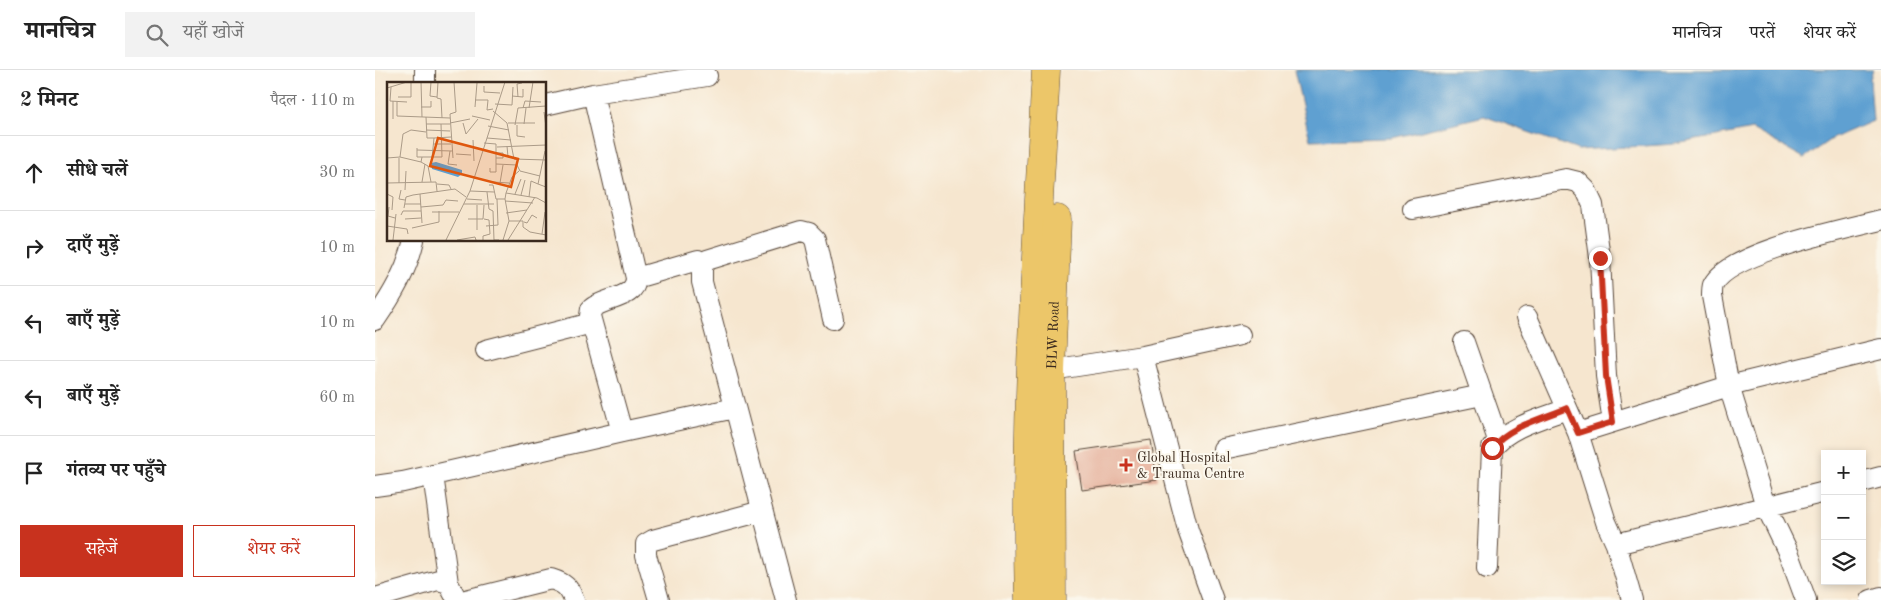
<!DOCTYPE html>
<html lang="hi">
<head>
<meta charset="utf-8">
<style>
	:root { --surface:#fff; --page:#f2f2f2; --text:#222; --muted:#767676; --line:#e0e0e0; --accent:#c8321e }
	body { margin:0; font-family:"Old Standard TT","Noto Serif Devanagari",serif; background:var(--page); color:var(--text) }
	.controls { position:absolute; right:15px; bottom:15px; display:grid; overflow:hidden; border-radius:0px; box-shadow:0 2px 8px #0003 }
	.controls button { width:45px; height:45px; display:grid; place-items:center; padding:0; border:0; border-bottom:1px solid var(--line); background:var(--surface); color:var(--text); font:25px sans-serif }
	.stop { position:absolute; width:15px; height:15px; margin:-11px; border:4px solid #c8321e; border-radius:50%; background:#fff }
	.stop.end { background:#c8321e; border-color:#fff; box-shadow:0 1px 5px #0008 }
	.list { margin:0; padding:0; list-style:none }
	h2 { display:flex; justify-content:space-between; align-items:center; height:65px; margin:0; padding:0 20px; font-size:21px }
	h2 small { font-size:16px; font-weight:400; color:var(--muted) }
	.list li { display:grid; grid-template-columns:32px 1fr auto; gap:15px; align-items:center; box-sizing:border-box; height:75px; padding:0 20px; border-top:1px solid var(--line) }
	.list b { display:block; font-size:19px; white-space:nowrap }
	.list em { font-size:16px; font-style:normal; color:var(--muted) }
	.actions { display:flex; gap:10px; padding:15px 20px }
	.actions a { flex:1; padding:11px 0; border:1px solid var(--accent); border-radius:0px; text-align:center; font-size:18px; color:var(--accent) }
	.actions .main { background:var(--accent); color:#fff }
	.icon { flex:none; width:28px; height:28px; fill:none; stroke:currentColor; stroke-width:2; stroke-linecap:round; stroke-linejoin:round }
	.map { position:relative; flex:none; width:1506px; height:530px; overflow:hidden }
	header { display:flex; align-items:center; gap:30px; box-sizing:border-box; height:70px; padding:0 25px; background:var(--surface); border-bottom:1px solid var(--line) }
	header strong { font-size:24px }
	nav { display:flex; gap:28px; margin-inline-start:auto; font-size:18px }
	.search { width:350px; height:45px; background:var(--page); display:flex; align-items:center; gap:12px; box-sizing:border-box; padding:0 18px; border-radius:0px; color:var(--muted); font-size:19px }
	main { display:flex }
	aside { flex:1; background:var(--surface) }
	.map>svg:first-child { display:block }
</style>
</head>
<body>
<header>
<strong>मानचित्र</strong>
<div class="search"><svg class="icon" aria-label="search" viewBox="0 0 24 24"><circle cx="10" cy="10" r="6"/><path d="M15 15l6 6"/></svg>यहाँ खोजें</div>
<nav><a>मानचित्र</a><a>परतें</a><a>शेयर करें</a></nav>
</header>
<main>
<aside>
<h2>2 मिनट<small>पैदल · 110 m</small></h2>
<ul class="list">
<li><svg class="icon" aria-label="ahead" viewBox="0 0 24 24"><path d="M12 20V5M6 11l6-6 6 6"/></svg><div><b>सीधे चलें</b></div><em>30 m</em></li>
<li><svg class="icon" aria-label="right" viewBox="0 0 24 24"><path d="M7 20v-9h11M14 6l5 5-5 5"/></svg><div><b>दाएँ मुड़ें</b></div><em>10 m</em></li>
<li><svg class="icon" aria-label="left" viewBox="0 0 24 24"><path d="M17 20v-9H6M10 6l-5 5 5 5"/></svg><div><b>बाएँ मुड़ें</b></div><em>10 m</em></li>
<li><svg class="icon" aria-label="left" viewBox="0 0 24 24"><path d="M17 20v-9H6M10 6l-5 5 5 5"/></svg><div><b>बाएँ मुड़ें</b></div><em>60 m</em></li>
<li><svg class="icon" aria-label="arrive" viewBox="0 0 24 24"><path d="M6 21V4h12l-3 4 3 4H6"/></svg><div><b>गंतव्य पर पहुँचे</b></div></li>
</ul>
<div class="actions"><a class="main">सहेजें</a><a>शेयर करें</a></div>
</aside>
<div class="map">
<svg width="1506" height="530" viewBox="0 0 1506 530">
	<rect width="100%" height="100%" fill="#fbf7ec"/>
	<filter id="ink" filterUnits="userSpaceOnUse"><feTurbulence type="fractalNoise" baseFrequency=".02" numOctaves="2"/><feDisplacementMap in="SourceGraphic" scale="10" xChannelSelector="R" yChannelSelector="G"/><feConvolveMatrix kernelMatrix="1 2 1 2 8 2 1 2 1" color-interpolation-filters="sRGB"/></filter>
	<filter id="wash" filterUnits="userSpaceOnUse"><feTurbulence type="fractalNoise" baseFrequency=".0096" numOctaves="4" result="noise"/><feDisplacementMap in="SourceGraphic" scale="20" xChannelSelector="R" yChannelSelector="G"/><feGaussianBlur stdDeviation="1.12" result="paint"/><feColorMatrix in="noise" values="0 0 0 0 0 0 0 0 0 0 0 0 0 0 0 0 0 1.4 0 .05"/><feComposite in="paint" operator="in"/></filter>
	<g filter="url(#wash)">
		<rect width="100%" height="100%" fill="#f6e6cf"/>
		<path fill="#5ea0d1" stroke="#4c6578" d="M 919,0 L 1498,0 L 1495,9 L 1498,51 L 1456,69 L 1429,88 L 1377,59 L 1301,74 L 1203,80 L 1109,46 L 1017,68 L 935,70 Z"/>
		<g id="blocks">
			<path fill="#e2a68f" d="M 776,370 L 782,410 L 707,420 L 701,381 Z"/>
		</g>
	</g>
	<g filter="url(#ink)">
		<use href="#blocks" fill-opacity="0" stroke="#574639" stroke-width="1"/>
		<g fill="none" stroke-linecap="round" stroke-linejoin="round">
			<defs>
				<path id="street" d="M 50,14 L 50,0
					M 218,24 L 261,208 C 261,229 230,227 216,239 L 215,246 L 247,362
					M 170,35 L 218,24 L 332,6
					M 1038,139 L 1191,109 L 1203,112 L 1211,120 L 1218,135 L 1225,188 L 1231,306 L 1238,352
					M 261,208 L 323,190
					M 1152,247 L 1203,363 L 1231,452 L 1241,474 L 1257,530
					M 0,250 C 18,224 32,200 39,170
					M 1089,272 L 1123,370
					M 111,280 L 217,253
					M 768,286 L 813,460 L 838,530
					M 676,300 L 768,286 L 865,265
					M 1203,363 L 1354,316 L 1506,279
					M 848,379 L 1107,325
					M 58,405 L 73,513
					M 1487,412 L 1506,407
					M 0,416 L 28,412 L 247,362 L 360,338
					M 1241,474 L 1450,422
					M 1112,498 L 1117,378 C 1132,357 1168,348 1192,339
					M 0,528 L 63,510 L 73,513 L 79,524
					M 91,530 L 176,509 C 189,513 194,517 199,530
					M 284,530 L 271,485 L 271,474 L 278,470 L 387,441
					M 411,530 L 327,212 L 327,196 L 332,190 L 426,161 L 434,163 L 440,169 L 458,249
					M 1431,530 L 1414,484 L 1391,436 L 1354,316 L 1337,226 C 1337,222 1337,218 1338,215 C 1354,182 1471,159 1506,150
					M 1496,530 L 1506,527"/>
				<g id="primary">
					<path d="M 654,530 C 649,353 662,176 671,0"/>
					<path id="s1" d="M 677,530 L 676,300 L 682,149"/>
				</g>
			</defs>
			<use href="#street" stroke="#574639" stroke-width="22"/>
			<use href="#primary" stroke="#574639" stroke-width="29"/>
			<use href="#street" stroke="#fff" stroke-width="20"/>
			<use href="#primary" stroke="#ecc669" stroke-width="28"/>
		</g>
	</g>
	<g fill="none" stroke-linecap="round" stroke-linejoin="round" filter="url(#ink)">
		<path stroke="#c8321e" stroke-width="6" d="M 1117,378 C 1132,357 1168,348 1192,338 L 1203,363 L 1238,352 L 1231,306 L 1225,188"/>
	</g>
	<path fill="#c8321e" stroke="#fbf7ec" stroke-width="2" d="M748.5 387.5h5v5h5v5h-5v5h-5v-5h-5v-5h5z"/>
	<g text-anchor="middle" stroke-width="4" stroke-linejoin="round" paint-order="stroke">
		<g font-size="14" fill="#3b2a1e" stroke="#fbf7ec">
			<text dy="5" stroke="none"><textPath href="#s1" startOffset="265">BLW Road</textPath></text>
		</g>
		<g font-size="14" fill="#3b2a1e" stroke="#fbf7ec" text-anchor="start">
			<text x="762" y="392">Global Hospital<tspan x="762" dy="16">&amp; Trauma Centre</tspan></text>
		</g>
	</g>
	<g transform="translate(12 12)">
		<rect width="159" height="159" fill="#f6e6cf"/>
		<path d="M 49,80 L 75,88 L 75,92 L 71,95 L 45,87 L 44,81 Z" fill="#5ea0d1"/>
		<path fill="none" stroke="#ab9b88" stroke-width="1" d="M 34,0 L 35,35M 44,0 L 43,14 L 50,15M 51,0 L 50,16 L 54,17 L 55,36M 97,4 L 97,10 L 113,11M 4,5 L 3,19 L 20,20M 0,6 L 20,0M 125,14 L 136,15 L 136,7M 11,15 L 24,15 L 24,0M 131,15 L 130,2 L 135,1M 88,18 L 101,18 L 100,28 L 106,27M 6,19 L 6,37M 10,20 L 10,34 L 63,36M 108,22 L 125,23 L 126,5M 34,25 L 44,25 L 44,19M 88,25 L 90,1M 136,26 L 138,19 L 154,20M 142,26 L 146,0M 106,29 L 120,41 L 127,77 L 159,78M 157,30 L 159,45M 85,34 L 103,38M 39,35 L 40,56 L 47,56 L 45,76M 63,41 L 83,37M 76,41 L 79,52 L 91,37M 121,41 L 148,41M 39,42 L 63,42M 137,42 L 139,26M 128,43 L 131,26 L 159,24M 130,43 L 130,54 L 138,55M 101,44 L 122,48M 39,48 L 63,49M 47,56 L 64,55M 100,56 L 124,58M 86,58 L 87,79M 97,61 L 109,62 L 109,90 L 103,90 L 103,86M 46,62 L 64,62M 120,64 L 121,75 L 127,76M 110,65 L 159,63M 30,66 L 30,75 L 55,75 L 54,42M 30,68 L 65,69M 63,69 L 61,82 L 70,83M 158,69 L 151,102 L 159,105M 109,71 L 116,71 L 116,76 L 109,76M 69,72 L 84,73M 13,75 L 34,80M 35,75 L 34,80 L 41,84 L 44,100M 0,76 L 13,75 L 16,52 L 24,48 L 39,50M 66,76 L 63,32 L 69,30 L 67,0M 109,82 L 130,83 L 133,89 L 153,94M 35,100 L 38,82M 106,100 L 122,101M 0,101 L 49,100 L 50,109M 12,101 L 12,76M 113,101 L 116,83M 50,102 L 62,103 L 64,107M 102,103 L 106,103 L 109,117 L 118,117 L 119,111 L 150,116 L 159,121M 14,108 L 12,117 L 18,118M 18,108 L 19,89M 83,109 L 107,110M 100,110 L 102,127 L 106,129 L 107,158 L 112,158M 119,111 L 125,95 L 132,89M 0,112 L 6,115 L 5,128M 33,112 L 35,141M 128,112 L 134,97M 134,113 L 138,98M 142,115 L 144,99 L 151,102M 80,117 L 95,118M 118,119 L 146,121M 18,122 L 34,122M 77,122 L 107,122M 2,125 L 1,134 L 8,136M 34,125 L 56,123 L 59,118 L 71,119M 17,126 L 19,115 L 26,113 L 68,107 L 79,115M 45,130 L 72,130M 119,131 L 140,128M 14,133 L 16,129 L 34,129M 18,137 L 34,136M 81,137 L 96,137 L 97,123M 122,139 L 136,139 L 136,145 L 143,150 L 159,153M 137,140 L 140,141 L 145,133 L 150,136M 0,144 L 20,147 L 21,152M 99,144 L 111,143 L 110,117M 25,146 L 52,140 L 52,129M 90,148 L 90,123M 155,152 L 158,130M 6,158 L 9,132M 59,158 L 83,109 L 118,0M 70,158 L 88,155 L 89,158M 96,158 L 96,154 L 103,152 L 102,138 L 97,137M 116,158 L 122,139 L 118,117M 121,158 L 148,115"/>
		<path fill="#df570d" fill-opacity="0.15" stroke="#df570d" stroke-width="2.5" d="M 51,56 L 131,77 L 124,105 L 43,84 Z"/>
		<rect width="159" height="159" fill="none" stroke="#3b2a1e" stroke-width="2.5"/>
	</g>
</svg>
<div class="controls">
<button>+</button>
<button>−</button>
<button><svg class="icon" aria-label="layers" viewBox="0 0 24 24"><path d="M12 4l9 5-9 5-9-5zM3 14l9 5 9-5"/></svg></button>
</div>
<div class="stop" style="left:1117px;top:378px"></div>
<div class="stop end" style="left:1225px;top:188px"></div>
</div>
</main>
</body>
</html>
